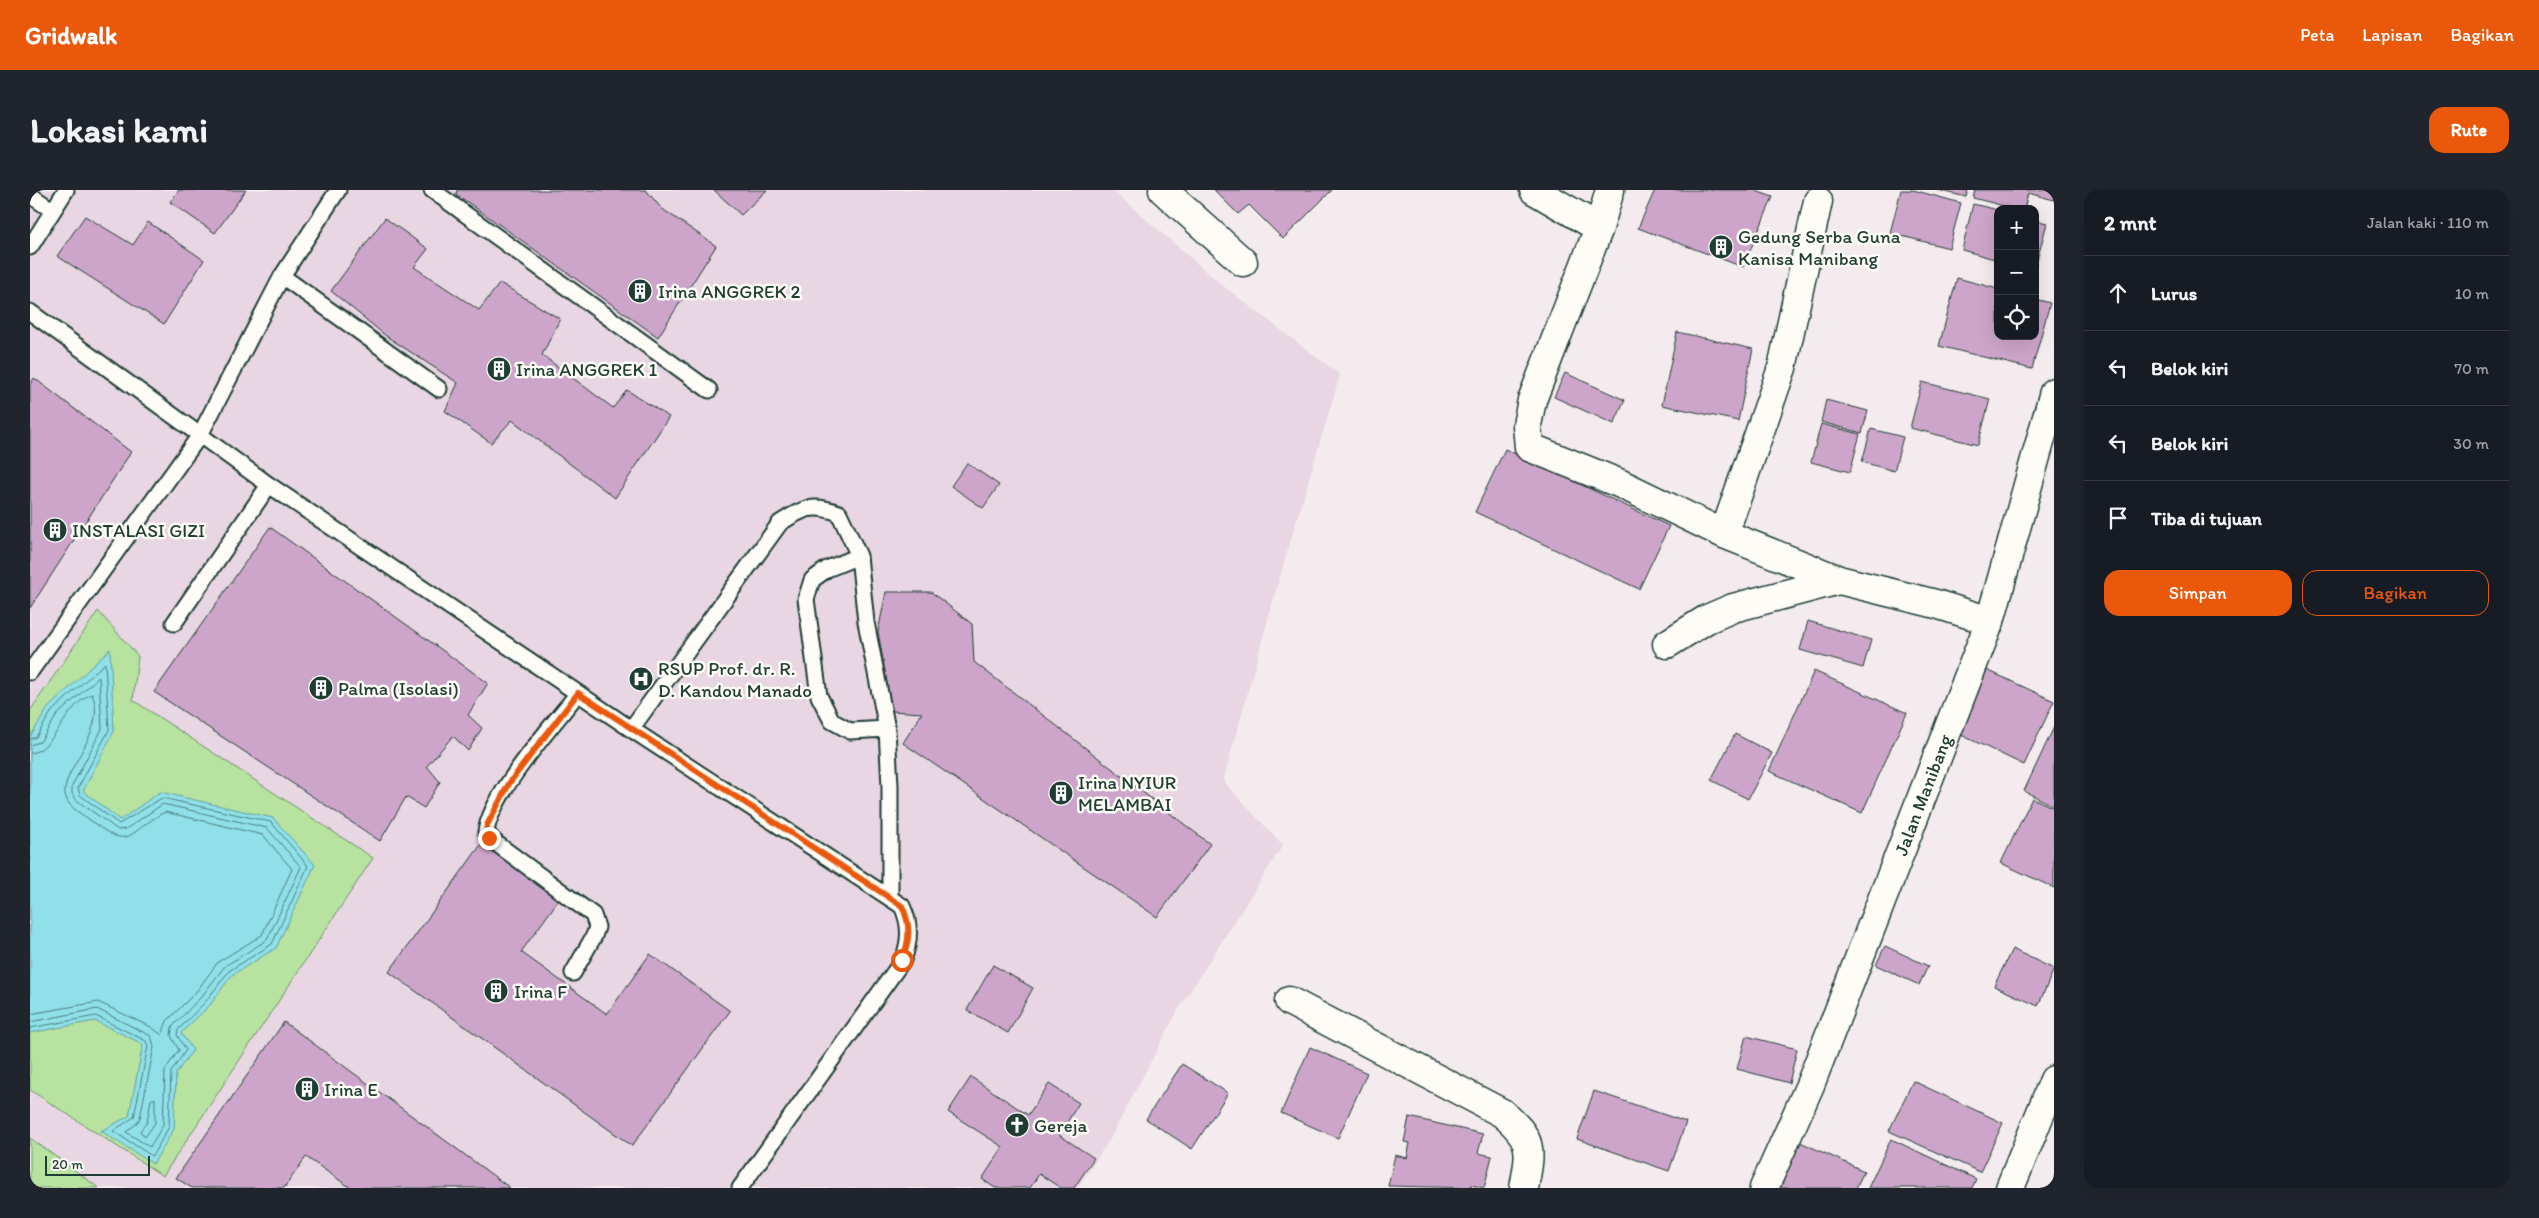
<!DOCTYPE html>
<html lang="id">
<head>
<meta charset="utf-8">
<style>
	:root { --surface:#171b24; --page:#20242c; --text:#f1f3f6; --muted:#9ea1a6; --line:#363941; --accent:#ea580c }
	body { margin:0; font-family:Itim,sans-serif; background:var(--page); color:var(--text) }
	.controls { position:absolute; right:15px; top:15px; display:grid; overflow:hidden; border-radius:10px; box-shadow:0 5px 20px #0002 }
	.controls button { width:45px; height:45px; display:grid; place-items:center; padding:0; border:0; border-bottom:1px solid var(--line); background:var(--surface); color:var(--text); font:25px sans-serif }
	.scale { position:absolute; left:15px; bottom:12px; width:105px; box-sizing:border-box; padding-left:5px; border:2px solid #1f3d34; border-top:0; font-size:14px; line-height:18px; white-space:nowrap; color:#1f3d34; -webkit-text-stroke:4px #fdfcf7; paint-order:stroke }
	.stop { position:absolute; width:15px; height:15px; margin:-11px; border:4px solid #ea580c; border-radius:50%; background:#fff }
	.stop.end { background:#ea580c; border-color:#fff; box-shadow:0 1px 5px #0008 }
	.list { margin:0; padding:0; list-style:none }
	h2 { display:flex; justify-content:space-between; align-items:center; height:65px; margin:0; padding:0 20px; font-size:21px }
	h2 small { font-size:16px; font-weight:400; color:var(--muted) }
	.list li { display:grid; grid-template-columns:32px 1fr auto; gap:15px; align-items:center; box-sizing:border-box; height:75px; padding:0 20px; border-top:1px solid var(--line) }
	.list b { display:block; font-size:19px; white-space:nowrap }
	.list em { font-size:16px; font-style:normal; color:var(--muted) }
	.actions { display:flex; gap:10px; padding:15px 20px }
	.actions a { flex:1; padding:11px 0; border:1px solid var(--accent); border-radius:15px; text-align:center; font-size:18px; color:var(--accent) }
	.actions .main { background:var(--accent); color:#fff }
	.icon { flex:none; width:28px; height:28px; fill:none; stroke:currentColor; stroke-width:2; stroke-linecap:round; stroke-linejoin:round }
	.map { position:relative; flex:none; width:2024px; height:998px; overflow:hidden; border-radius:15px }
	header { display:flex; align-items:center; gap:30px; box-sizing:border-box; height:70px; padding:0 25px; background:var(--accent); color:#fff }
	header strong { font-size:24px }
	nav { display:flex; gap:28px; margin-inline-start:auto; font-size:18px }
	.intro { display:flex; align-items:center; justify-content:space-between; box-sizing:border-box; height:120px; padding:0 30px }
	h1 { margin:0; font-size:35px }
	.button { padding:12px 22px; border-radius:15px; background:var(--accent); color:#fff; font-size:18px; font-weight:700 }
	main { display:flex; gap:30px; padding:0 30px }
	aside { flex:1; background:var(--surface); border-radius:15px; box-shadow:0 5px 20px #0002 }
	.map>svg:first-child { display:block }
</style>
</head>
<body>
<header>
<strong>Gridwalk</strong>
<nav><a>Peta</a><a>Lapisan</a><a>Bagikan</a></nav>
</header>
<div class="intro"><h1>Lokasi kami</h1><a class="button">Rute</a></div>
<main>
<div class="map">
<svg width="2024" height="998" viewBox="0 0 2024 998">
	<rect width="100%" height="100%" fill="#f3ebee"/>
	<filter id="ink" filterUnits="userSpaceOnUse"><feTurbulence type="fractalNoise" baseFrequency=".02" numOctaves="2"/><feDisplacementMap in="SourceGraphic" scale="10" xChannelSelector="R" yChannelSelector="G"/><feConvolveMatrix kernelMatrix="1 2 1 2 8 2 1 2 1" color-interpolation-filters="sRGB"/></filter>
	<g filter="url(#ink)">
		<path fill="#e8d6e3" d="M 0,0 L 1082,0 L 1193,96 L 1310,185 L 1250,386 L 1193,591 L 1253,655 L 1147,822 L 1080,949 L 1047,998 L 0,998 Z"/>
		<path fill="#b7e2a0" stroke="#6b906a" d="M 68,421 L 108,466 L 103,510 L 343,668 L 133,986 L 0,900 L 0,521 Z
			M 0,948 L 69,998 L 0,998 Z"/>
		<path fill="#8fe0e9" stroke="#629fa1" d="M 80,459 L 84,541 L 53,601 L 90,630 L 130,602 L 243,628 L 285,675 L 246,758 L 202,785 L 180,815 L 151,843 L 163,860 L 146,883 L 144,939 L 123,974 L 71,941 L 99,926 L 113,854 L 65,831 L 0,843 L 0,547 L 18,518 Z"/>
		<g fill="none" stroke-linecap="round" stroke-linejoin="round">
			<path stroke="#4c7e7c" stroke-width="1" d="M 0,549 L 6,547 L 22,521 L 75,473 L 79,540 L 48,598 L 50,605 L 89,634 L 132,608 L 241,632 L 278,676 L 242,754 L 199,781 L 176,811 L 148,840 L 147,845 L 156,860 L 141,882 L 139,937 L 122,966 L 83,941 L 104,927 L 118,856 L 116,851 L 66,826 L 0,838
				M 0,555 L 10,552 L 27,525 L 69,487 L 72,539 L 42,596 L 42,603 L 45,609 L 88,640 L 96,639 L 133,614 L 237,638 L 271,677 L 237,750 L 195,776 L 171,807 L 142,837 L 141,846 L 149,860 L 135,880 L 133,935 L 120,957 L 96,942 L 106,934 L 110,928 L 124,857 L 121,846 L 67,819 L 0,832
				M 0,563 C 24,562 36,513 62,504 C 80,543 23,587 37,610 C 41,619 52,624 60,630 C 102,663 96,642 135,622 L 233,645 L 262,679 L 232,745 L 188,772 L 166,802 L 137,831 L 132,845 L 121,837 L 68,812 L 0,824
				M 125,909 L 125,933 L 115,947 L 110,941 L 117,932 L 121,910 Z"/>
		</g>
		<path fill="#cda5ca" stroke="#1f3d34" d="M 149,0 L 216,0 L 185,43 L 140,12 Z
			M 427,0 L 616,0 L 631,18 L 686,56 L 628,147 L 426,4 Z
			M 684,0 L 737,0 L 711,25 Z
			M 1184,0 L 1302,0 L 1253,49 L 1219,15 L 1208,24 Z
			M 1625,0 L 1723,0 L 1743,7 L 1713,77 L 1608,38 Z
			M 1871,0 L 1883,0 L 1931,13 L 1919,58 L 1860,43 Z
			M 1908,0 L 1938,0 L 1936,7 Z
			M 1945,0 L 2024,0 L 2024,10 L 1998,3 L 1994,19 L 1986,19 L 1943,8 Z
			M 1943,14 L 1968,20 L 1968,70 L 1932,60 Z
			M 55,26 L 103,55 L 118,32 L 174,70 L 134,134 L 27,66 Z
			M 355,28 L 398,59 L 384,77 L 449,120 L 470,93 L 530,129 L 512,165 L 583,218 L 597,200 L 639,227 L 585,308 L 482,230 L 461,253 L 415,221 L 428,193 L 356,146 L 301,101 Z
			M 2005,30 L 2017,33 L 2005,78 Z
			M 1927,88 L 1968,99 L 1968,146 L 2005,146 L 2005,109 L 2020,113 L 2002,179 L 1909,156 Z
			M 1647,142 L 1723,159 L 1708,231 L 1632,215 Z
			M 1535,183 L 1595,210 L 1584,234 L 1524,207 Z
			M 4,188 L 101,262 L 0,418 L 0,195 Z
			M 1892,192 L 1960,209 L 1948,255 L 1880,238 Z
			M 1796,210 L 1838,221 L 1832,243 L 1791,232 Z
			M 1791,234 L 1830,244 L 1820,282 L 1781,272 Z
			M 1841,239 L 1873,247 L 1864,281 L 1832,272 Z
			M 1475,259 L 1639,336 L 1609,399 L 1445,322 Z
			M 937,273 L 969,295 L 953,318 L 921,296 Z
			M 240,337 L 458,493 L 438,525 L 452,538 L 438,561 L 423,546 L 397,576 L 410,592 L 394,618 L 376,607 L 350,651 L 124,502 Z
			M 856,402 L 901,402 L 942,434 L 944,472 L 1180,654 L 1127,727 L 873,553 L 892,523 L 862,521 L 848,442 Z
			M 1778,431 L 1841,450 L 1833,478 L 1770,460 Z
			M 1957,480 L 2024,511 L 1994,575 L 1927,543 Z
			M 1784,481 L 1877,523 L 1832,623 L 1739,581 Z
			M 2024,537 L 2024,616 L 1994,601 Z
			M 1705,544 L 1742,563 L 1718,609 L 1681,590 Z
			M 2002,608 L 2024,618 L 2024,698 L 1971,673 Z
			M 455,649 L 533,704 L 491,762 L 577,824 L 620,764 L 700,821 L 602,956 L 359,782 Z
			M 1855,756 L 1898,776 L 1889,795 L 1846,775 Z
			M 1982,759 L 2024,779 L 2008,816 L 1964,796 Z
			M 963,775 L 1003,798 L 978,843 L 937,820 Z
			M 254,832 L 480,998 L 321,998 L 276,967 L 254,998 L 162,998 L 146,988 Z
			M 1716,846 L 1767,859 L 1759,893 L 1707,879 Z
			M 1280,857 L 1337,883 L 1308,948 L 1251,923 Z
			M 1152,874 L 1198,903 L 1162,959 L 1116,929 Z
			M 941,887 L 998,925 L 1019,894 L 1049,913 L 1029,945 L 1064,968 L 1044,998 L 1031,998 L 1009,984 L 1000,998 L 965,998 L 952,989 L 973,957 L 918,922 Z
			M 1883,891 L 1973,933 L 1950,982 L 1859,941 Z
			M 1564,901 L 1656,932 L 1639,981 L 1547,949 Z
			M 1379,927 L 1453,944 L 1448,963 L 1462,966 L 1454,998 L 1441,995 L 1441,998 L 1358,996 L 1365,965 L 1377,968 L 1380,953 L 1374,952 Z
			M 1861,949 L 1946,989 L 1942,998 L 1838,998 Z
			M 1768,951 L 1834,981 L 1826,998 L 1746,998 Z"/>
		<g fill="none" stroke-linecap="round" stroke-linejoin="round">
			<defs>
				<path id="service" d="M 402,0 L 679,200
					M 0,5 L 22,20
					M 0,57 L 36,0
					M 252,86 L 409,199
					M 0,122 L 239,295 L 601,539 L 872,716 C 881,735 880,751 873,770 L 710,998
					M 829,366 L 797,379 L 782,390 L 776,409 L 789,506 L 802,531 L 820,541 L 857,539
					M 144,433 L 239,295
					M 0,482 L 170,245 L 252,86 L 308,0
					M 601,539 L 750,333 C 773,318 783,313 809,323 L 829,366 L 836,432 L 857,539 L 860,596 L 860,707
					M 543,783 L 564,746 L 567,737 L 563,725 L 463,651 L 456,642 C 461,604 523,535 548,503"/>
				<path id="minor" d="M 1133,0 L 1213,72
					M 1504,0 L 1569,38
					M 1580,0 L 1569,38 L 1502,210 L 1497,235 L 1499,257 L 1591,294 L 1694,344
					M 1788,11 L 1752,178 L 1694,344 L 1809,390 L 1906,414 L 1960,431
					M 1637,454 L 1677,429 L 1703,418 L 1809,390
					M 1259,811 L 1472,923 C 1504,950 1501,959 1494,998
					M 1980,998 L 2024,890"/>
				<g id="tertiary">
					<path id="s1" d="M 1734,998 L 1780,895 L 1960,431 L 2024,202"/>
				</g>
			</defs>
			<use href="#service" stroke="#1f3d34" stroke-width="19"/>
			<use href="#minor" stroke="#1f3d34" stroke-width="31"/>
			<use href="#tertiary" stroke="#1f3d34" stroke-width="31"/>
			<use href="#service" stroke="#fdfcf7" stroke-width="15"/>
			<use href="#minor" stroke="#fdfcf7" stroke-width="28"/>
			<use href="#tertiary" stroke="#fdfcf7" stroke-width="28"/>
		</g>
	</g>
	<g fill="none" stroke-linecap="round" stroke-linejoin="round" filter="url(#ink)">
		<path stroke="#ea580c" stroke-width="6" d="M 459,648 L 456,642 L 457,635 L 480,592 L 548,503 L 872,716 C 881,735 880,751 872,770"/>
	</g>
	<defs>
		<symbol id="building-disc" viewBox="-11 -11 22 22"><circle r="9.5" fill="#1f3d34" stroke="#fdfcf7"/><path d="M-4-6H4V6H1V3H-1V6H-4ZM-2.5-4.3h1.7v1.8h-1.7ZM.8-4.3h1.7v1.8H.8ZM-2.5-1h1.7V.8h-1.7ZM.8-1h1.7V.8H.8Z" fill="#fff"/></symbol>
		<symbol id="hospital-disc" viewBox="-11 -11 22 22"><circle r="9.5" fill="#1f3d34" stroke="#fdfcf7"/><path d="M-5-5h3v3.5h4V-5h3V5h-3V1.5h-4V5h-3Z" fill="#fff"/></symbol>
		<symbol id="church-disc" viewBox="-11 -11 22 22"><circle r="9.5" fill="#1f3d34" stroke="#fdfcf7"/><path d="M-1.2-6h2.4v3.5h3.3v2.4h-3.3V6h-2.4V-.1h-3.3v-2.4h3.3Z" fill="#fff"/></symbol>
	</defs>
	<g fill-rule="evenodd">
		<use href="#building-disc" x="1677" y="43" width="28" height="28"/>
		<use href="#building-disc" x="596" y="87" width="28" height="28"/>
		<use href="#building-disc" x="455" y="165" width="28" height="28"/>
		<use href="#building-disc" x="11" y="326" width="28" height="28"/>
		<use href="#hospital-disc" x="597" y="475" width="28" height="28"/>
		<use href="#building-disc" x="277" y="484" width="28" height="28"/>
		<use href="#building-disc" x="1017" y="589" width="28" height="28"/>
		<use href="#building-disc" x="452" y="787" width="28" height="28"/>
		<use href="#building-disc" x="263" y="885" width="28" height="28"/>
		<use href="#church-disc" x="973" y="921" width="28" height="28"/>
	</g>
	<g text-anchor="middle" stroke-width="5" stroke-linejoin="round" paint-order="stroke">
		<g font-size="19" fill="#1f3d34" stroke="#fdfcf7" text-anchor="start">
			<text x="1708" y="53">Gedung Serba Guna<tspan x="1708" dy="22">Kanisa Manibang</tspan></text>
			<text x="628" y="108">Irina ANGGREK 2</text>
			<text x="486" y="186">Irina ANGGREK 1</text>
			<text x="42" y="347">INSTALASI GIZI</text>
			<text x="628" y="485">RSUP Prof. dr. R.<tspan x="628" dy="22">D. Kandou Manado</tspan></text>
			<text x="308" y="505">Palma (Isolasi)</text>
			<text x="1048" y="599">Irina NYIUR<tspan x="1048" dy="22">MELAMBAI</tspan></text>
			<text x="484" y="808">Irina F</text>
			<text x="294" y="906">Irina E</text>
			<text x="1004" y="942">Gereja</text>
		</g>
		<g font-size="19" fill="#1f3d34" stroke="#fdfcf7">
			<text dy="7" stroke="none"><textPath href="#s1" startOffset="424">Jalan Manibang</textPath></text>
		</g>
	</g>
</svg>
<div class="controls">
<button>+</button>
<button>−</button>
<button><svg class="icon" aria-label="locate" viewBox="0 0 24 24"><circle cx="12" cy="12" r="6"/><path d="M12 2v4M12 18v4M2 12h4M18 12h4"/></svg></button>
</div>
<div class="scale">20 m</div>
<div class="stop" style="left:872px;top:770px"></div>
<div class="stop end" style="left:459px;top:648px"></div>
</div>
<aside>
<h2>2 mnt<small>Jalan kaki · 110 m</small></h2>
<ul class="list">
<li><svg class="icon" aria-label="ahead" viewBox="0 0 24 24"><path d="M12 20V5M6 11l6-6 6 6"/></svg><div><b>Lurus</b></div><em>10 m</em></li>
<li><svg class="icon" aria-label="left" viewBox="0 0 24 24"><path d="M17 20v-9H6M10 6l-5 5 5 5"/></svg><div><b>Belok kiri</b></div><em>70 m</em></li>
<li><svg class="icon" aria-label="left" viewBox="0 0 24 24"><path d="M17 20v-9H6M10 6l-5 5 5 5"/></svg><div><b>Belok kiri</b></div><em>30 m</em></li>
<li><svg class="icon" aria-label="arrive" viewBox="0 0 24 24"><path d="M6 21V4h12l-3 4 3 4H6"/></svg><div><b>Tiba di tujuan</b></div></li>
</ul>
<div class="actions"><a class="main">Simpan</a><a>Bagikan</a></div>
</aside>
</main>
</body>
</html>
